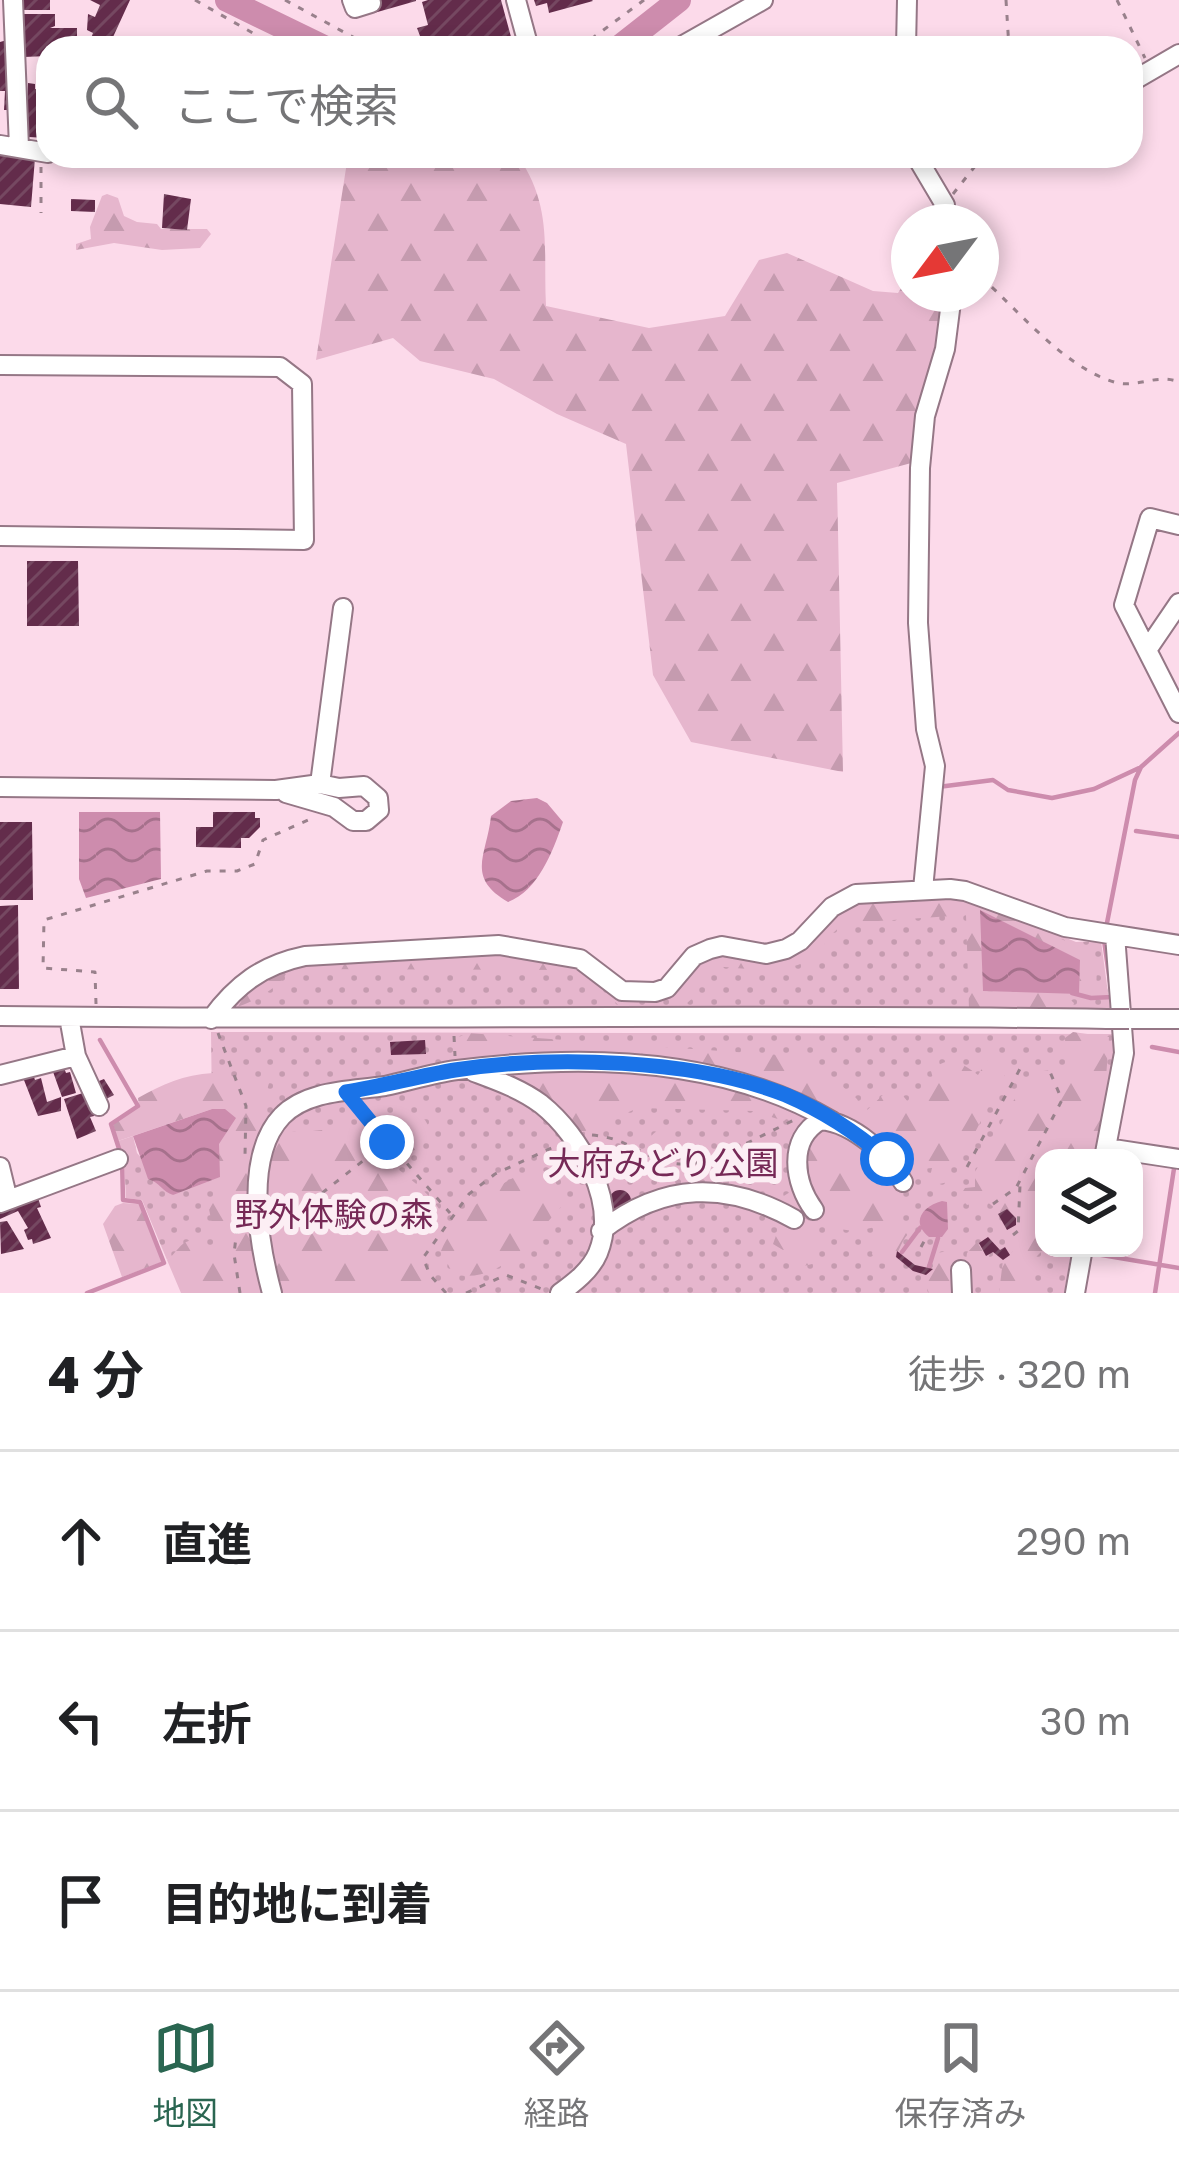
<!DOCTYPE html>
<html lang="ja">
<head>
<meta charset="utf-8">
<style>
	:root { --surface:#fff; --page:#f2f2f2; --text:#202124; --muted:#757577; --line:#e0e0e0; --accent:#2a6651 }
	body { margin:0; font-family:"Golos Text","Noto Sans JP",sans-serif; background:var(--page); color:var(--text) }
	.controls { position:absolute; right:36px; bottom:36px; display:grid; overflow:hidden; border-radius:24px; box-shadow:0 6px 18px #0003 }
	.controls button { width:108px; height:108px; display:grid; place-items:center; padding:0; border:0; border-bottom:3px solid var(--line); background:var(--surface); color:var(--text); font:60px sans-serif }
	.compass { position:absolute; left:891px; top:204px; width:108px; height:108px; border-radius:50%; background:var(--surface); box-shadow:0 6px 18px #0003; rotate:238deg }
	.stop { position:absolute; width:36px; height:36px; margin:-27px; border:9px solid #1a73e8; border-radius:50%; background:#fff }
	.stop.end { background:#1a73e8; border-color:#fff; box-shadow:0 3px 12px #0008 }
	.list { margin:0; padding:0; list-style:none }
	h2 { display:flex; justify-content:space-between; align-items:center; height:156px; margin:0; padding:0 48px; font-size:51px }
	h2 small { font-size:39px; font-weight:400; color:var(--muted) }
	.list li { display:grid; grid-template-columns:78px 1fr auto; gap:36px; align-items:center; box-sizing:border-box; height:180px; padding:0 48px; border-top:3px solid var(--line) }
	.list b { display:block; font-size:45px; white-space:nowrap }
	.list em { font-size:39px; font-style:normal; color:var(--muted) }
	.icon { flex:none; width:66px; height:66px; fill:none; stroke:currentColor; stroke-width:2; stroke-linecap:round; stroke-linejoin:round }
	.map { position:relative; flex:none; width:1179px; height:1293px; overflow:hidden }
	.search { position:absolute; background:var(--surface); box-shadow:0 6px 18px #0003; left:36px; right:36px; top:36px; height:132px; display:flex; align-items:center; gap:30px; box-sizing:border-box; padding:0 42px; border-radius:36px; color:var(--muted); font-size:45px }
	.sheet { height:696px; background:var(--surface) }
	nav { display:flex; justify-content:space-around; align-items:center; box-sizing:border-box; height:168px; border-top:3px solid var(--line); background:var(--surface); font-size:33px; color:var(--muted) }
	nav a { display:grid; justify-items:center; gap:6px }
	nav .on { color:var(--accent) }
	.map>svg:first-child { display:block }
</style>
</head>
<body>
<div class="map">
<svg width="1179" height="1293" viewBox="0 0 1179 1293">
	<defs>
		<pattern id="grass-dots" width="8" height="8" patternUnits="userSpaceOnUse" patternTransform="scale(3)"><rect width="8" height="8" fill="#e6b6cd"/><path d="M2 2h.1M6 6h.1" fill="none" stroke="#c59baf" stroke-width="1.8" stroke-linecap="round"/></pattern>
		<pattern id="forest-firs" width="22" height="20" patternUnits="userSpaceOnUse" patternTransform="scale(3)"><rect width="22" height="20" fill="#e6b6cd"/><path d="M5 1l3.5 6h-7zM16 11l3.5 6h-7z" fill="#c59baf"/></pattern>
		<pattern id="water-waves" width="16" height="10" patternUnits="userSpaceOnUse" patternTransform="scale(3)"><rect width="16" height="10" fill="#cd8cad"/><path d="M0 5q4-4 8 0t8 0" fill="none" stroke="#a6718c"/></pattern>
		<pattern id="building-hatch" width="6" height="6" patternUnits="userSpaceOnUse" patternTransform="scale(3)"><rect width="6" height="6" fill="#632c4b"/><path d="M-1 1l2-2M0 6l6-6M5 7l2-2" fill="none" stroke="#754861"/></pattern>
	</defs>
	<rect width="100%" height="100%" fill="#fcdaea"/>
	<path fill="url(#grass-dots)" d="M 967,897 L 1076,942 L 1101,941 L 1110,1008 L 223,1010 L 279,968 L 578,965 L 621,995 L 664,996 L 698,958 L 768,958 L 824,924 Z
		M 211,1032 L 1114,1034 L 1116,1056 L 1094,1158 L 1044,1158 L 1044,1248 L 1072,1248 L 1064,1293 L 232,1293 L 173,1256 L 167,1260 L 142,1200 L 126,1198 L 124,1158 L 118,1141 L 133,1136 L 137,1153 L 173,1195 L 212,1109 Z"/>
	<path fill="url(#forest-firs)" d="M 518,156 C 553,207 543,249 546,306 L 649,328 L 725,316 L 759,260 L 787,253 L 873,291 L 898,293 L 909,276 L 909,294 L 947,294 L 915,462 L 837,483 L 843,772 L 691,742 L 653,675 L 626,444 L 557,414 L 494,379 L 420,361 L 393,338 L 316,360 L 347,162 L 351,157 Z
		M 107,194 L 118,198 L 124,216 L 137,222 L 157,224 L 161,229 L 207,229 L 211,234 L 200,248 L 162,250 L 114,243 L 76,250 L 76,244 L 91,239 L 90,227 L 102,196 Z
		M 967,897 L 1088,951 L 1097,961 L 1096,998 L 1088,1004 L 1079,994 L 1080,959 L 983,991 L 1063,993 L 1074,1003 L 1072,1009 L 969,1009 L 966,915 L 849,923 C 829,930 829,943 814,956 C 788,978 740,967 708,966 L 694,997 L 687,1003 L 665,996 L 698,958 L 712,952 L 768,958 L 855,900 Z
		M 524,952 L 578,965 L 621,995 L 624,1003 L 619,1006 L 603,989 L 574,970 L 289,969 C 278,991 245,1007 223,1010 L 262,975 L 305,960 Z
		M 1073,1032 L 1109,1037 L 1103,1119 L 1092,1158 L 1044,1158 L 1045,1248 L 1033,1260 L 1030,1293 L 999,1293 L 1003,1260 L 1014,1250 L 1010,1228 L 1016,1218 L 1001,1213 L 985,1200 L 967,1205 L 960,1196 L 965,1188 L 975,1187 L 975,1172 L 1022,1085 L 1043,1071 L 1066,1069 L 1065,1038 Z
		M 467,1033 L 808,1057 L 857,1099 L 864,1113 L 886,1092 L 900,1092 L 908,1102 L 934,1082 L 931,1071 C 950,1054 960,1062 978,1075 L 988,1059 L 995,1057 L 1002,1061 L 1006,1073 L 959,1163 L 948,1169 L 948,1182 L 935,1185 L 930,1177 L 932,1168 L 921,1169 L 903,1182 L 901,1208 L 895,1219 C 866,1232 836,1240 817,1209 L 808,1220 L 782,1207 L 782,1197 L 800,1186 L 798,1151 L 814,1123 L 795,1110 L 784,1121 L 753,1111 L 638,1108 L 569,1138 C 544,1100 512,1087 470,1070 C 577,1058 688,1059 790,1097 L 791,1091 L 692,1065 L 584,1059 L 472,1065 L 461,1063 L 455,1049 L 459,1037 Z
		M 213,1073 L 269,1083 L 263,1105 L 273,1128 C 300,1136 330,1127 358,1128 C 379,1162 420,1178 442,1213 L 441,1231 L 423,1258 L 430,1275 L 446,1293 L 181,1293 L 167,1260 C 180,1251 180,1237 201,1241 L 206,1251 L 219,1260 L 209,1209 L 220,1177 L 212,1109 L 118,1141 L 113,1124 L 139,1107 L 138,1098 C 163,1084 183,1075 213,1073 Z
		M 412,1115 L 425,1120 L 432,1132 C 418,1161 394,1154 371,1138 L 372,1119 Z
		M649 1144a14 14 0 1 1 28 0a14 14 0 1 1-28 0Z
		M 540,1168 L 555,1181 L 565,1203 C 533,1235 503,1286 453,1274 L 441,1251 C 456,1216 503,1175 540,1168 Z
		M 123,1203 L 139,1204 L 162,1262 L 122,1277 L 103,1224 L 115,1206 Z
		M 793,1224 L 814,1236 L 816,1244 L 810,1250 L 819,1255 L 816,1263 L 804,1266 L 793,1259 L 790,1248 L 783,1250 L 773,1244 L 777,1233 Z
		M 898,1224 L 908,1234 C 900,1243 898,1256 890,1264 L 878,1263 L 872,1254 C 874,1238 884,1228 898,1224 Z
		M 977,1242 L 986,1255 L 990,1253 L 983,1276 L 962,1287 L 962,1293 L 929,1293 L 924,1281 L 934,1265 L 937,1253 L 948,1251 L 955,1269 L 965,1270 L 967,1253 Z"/>
	<path fill="url(#water-waves)" d="M 537,798 L 547,803 L 563,822 C 553,851 538,891 508,902 C 465,877 487,855 491,816 L 511,801 Z
		M 79,812 L 160,812 L 161,879 L 86,898 L 79,879 Z
		M 980,910 L 1080,960 L 1079,994 L 983,991 Z
		M 212,1109 L 225,1109 L 236,1118 L 219,1144 L 220,1177 L 173,1195 C 163,1192 159,1182 148,1179 L 133,1136 Z
		M 942,1201 L 947,1202 L 948,1229 L 942,1237 L 929,1237 C 910,1222 923,1206 942,1201 Z"/>
	<g fill="none" stroke-linecap="round" stroke-linejoin="round">
		<path stroke="#cd8cad" stroke-width="4.5" d="M 938,787 L 993,780 L 1008,790 L 1052,798 L 1094,789 L 1139,768
			M 1136,831 L 1179,837
			M 1106,928 L 1135,780 L 1141,767 L 1179,733
			M 1104,940 L 1110,982
			M 1072,993 L 1091,998 L 1112,997
			M 1152,1047 L 1179,1052
			M 902,1252 L 920,1228
			M 1090,1253 L 1179,1268
			M 929,1267 L 938,1238
			M 87,1293 L 164,1263 L 140,1202 L 123,1200 L 122,1158 L 111,1124 L 138,1106 L 100,1040
			M 1155,1293 L 1175,1162"/>
		<path stroke="#cd8cad" stroke-width="24" d="M 227,0 L 326,48
			M 618,48 L 679,0"/>
	</g>
	<path fill="url(#building-hatch)" d="M 21,0 L 50,0 L 50,10 L 21,10 Z
		M 90,0 L 130,0 L 108,48 L 87,48 L 93,33 L 87,30 L 88,14 L 95,17 L 100,5 Z
		M 370,0 L 416,0 L 416,1 L 374,13 Z
		M 428,0 L 501,0 L 514,48 L 420,36 L 417,28 L 428,25 L 422,2 Z
		M 534,0 L 592,0 L 593,1 L 549,13 L 547,3 L 536,6 Z
		M 23,14 L 55,14 L 55,26 L 50,28 L 77,28 L 77,43 L 82,44 L 82,48 L 48,48 L 48,56 L 24,57 L 20,22 Z
		M 7,40 L 9,110 L 4,110 L 5,91 L 0,91 L 0,42 Z
		M 28,83 L 35,84 L 35,89 L 48,90 L 46,138 L 29,137 L 26,131 Z
		M 0,152 L 35,158 L 31,207 L 0,204 Z
		M 164,194 L 191,199 L 187,230 L 162,228 Z
		M 71,199 L 95,200 L 95,212 L 71,211 Z
		M 27,561 L 78,561 L 79,626 L 27,626 Z
		M 213,812 L 255,812 L 255,818 L 260,818 L 260,827 L 249,838 L 241,838 L 241,848 L 196,847 L 196,827 L 213,827 Z
		M 0,822 L 32,822 L 33,900 L 0,900 Z
		M 18,905 L 19,989 L 0,989 L 0,906 Z
		M 425,1040 L 426,1054 L 391,1055 L 390,1042 Z
		M 63,1065 L 66,1073 L 70,1072 L 76,1093 L 62,1097 L 52,1069 Z
		M 32,1071 L 35,1080 L 41,1078 L 47,1102 L 61,1097 L 61,1111 L 38,1116 L 22,1075 Z
		M 104,1079 L 114,1095 L 102,1101 L 94,1083 Z
		M 83,1093 L 88,1094 L 94,1116 L 90,1117 L 96,1131 L 77,1139 L 64,1099 Z
		M609 1201a11 11 0 1 1 22 0a11 11 0 1 1-22 0Z
		M 37,1195 L 41,1207 L 37,1208 L 51,1238 L 33,1244 L 32,1239 L 28,1240 L 24,1230 L 28,1228 L 18,1211 L 0,1219 L 0,1208 Z
		M 1007,1209 L 1016,1218 L 1016,1225 L 1007,1230 L 998,1214 Z
		M 7,1221 L 24,1249 L 1,1254 L 0,1222 Z
		M 988,1237 L 1000,1250 L 1005,1247 L 1010,1255 L 1003,1260 L 993,1252 L 986,1256 L 979,1243 Z
		M 897,1251 L 915,1265 L 933,1269 L 926,1275 L 913,1271 L 896,1257 Z"/>
	<g fill="none" stroke-linecap="round" stroke-linejoin="round">
		<defs>
			<path id="minor" d="M 13,0 L 19,147
				M 352,0 L 355,8 L 371,3
				M 516,0 L 529,48
				M 678,48 L 763,0
				M 906,48 L 907,0
				M 1131,82 L 1179,54
				M 0,145 L 48,153
				M 916,156 L 945,205 L 945,222
				M 0,365 L 280,367 L 302,384 L 304,540 L 0,536
				M 1179,525 L 1150,518 L 1124,605 L 1179,713
				M 1147,650 L 1179,603
				M 0,787 L 276,790 L 320,784 L 343,608
				M 286,793 L 334,807 L 353,821 L 366,821 L 379,810 L 378,798 L 364,786 L 339,788 L 320,784
				M 923,889 L 935,766 L 926,729 L 918,623 L 920,468 L 925,416 L 945,349 L 952,294
				M 0,1016 C 369,1021 738,1013 1107,1019
				M 69,1017 L 76,1056 L 99,1106
				M 211,1019 C 236,985 262,965 305,956 L 499,945 L 580,959 L 622,991 L 655,992 L 667,988 L 694,956 L 710,949 L 722,946 L 766,954 L 786,949 L 800,941 L 832,907 L 856,894 L 950,889 L 965,891 L 1065,927 L 1179,945
				M 1129,1019 L 1179,1019
				M 474,1072 C 498,1081 521,1089 541,1104 C 580,1135 619,1202 598,1253 C 591,1270 574,1283 560,1293
				M 0,1075 L 76,1056
				M 1107,1148 L 1179,1159
				M 1104,1158 L 1124,1053 L 1115,935
				M 0,1167 L 8,1200
				M 0,1203 L 118,1159
				M 814,1210 C 794,1183 787,1139 821,1120 C 853,1123 889,1155 903,1182
				M 601,1231 C 664,1182 726,1181 794,1219
				M 961,1270 L 962,1293
				M 272,1293 C 259,1245 243,1157 282,1116 C 307,1090 351,1091 385,1086 C 409,1081 433,1073 457,1070 C 581,1054 721,1056 832,1121
				M 1075,1293 L 1083,1248"/>
		</defs>
		<use href="#minor" stroke="#957786" stroke-width="22"/>
		<path stroke="#99818c" stroke-width="3" stroke-dasharray="6 9" stroke-linecap="butt" d="M 195,0 L 279,48
			M 285,0 L 373,48
			M 1006,0 L 1009,48
			M 1117,0 L 1145,58
			M 579,48 L 644,0
			M 41,167 L 41,213
			M 953,194 L 983,156
			M 981,277 C 1019,311 1064,367 1114,382 C 1136,389 1156,373 1179,382
			M 96,1004 L 95,972 L 43,968 L 44,920 L 207,871 L 237,871 L 255,864 L 263,840 L 315,817
			M 218,1033 L 246,1106 L 245,1156
			M 454,1036 L 455,1056
			M 358,1107 L 450,1213
			M 592,1135 C 643,1139 655,1179 715,1158
			M 733,1150 L 796,1119
			M 967,1167 L 1021,1067
			M 993,1204 L 1016,1188 L 1062,1100 L 1050,1072
			M 275,1230 L 387,1142
			M 1013,1235 L 1018,1231 L 1020,1185
			M 921,1247 L 927,1236
			M 240,1293 L 234,1254 L 241,1195
			M 446,1293 L 430,1275 L 423,1258 L 469,1194 L 495,1174 L 560,1144
			M 466,1293 L 506,1275 L 544,1290"/>
		<use href="#minor" stroke="#fff" stroke-width="18"/>
		<defs>
			<path id="minor-bridge" d="M 1107,1019 L 1129,1019"/>
		</defs>
		<use href="#minor-bridge" stroke="#957786" stroke-width="22" stroke-linecap="butt"/>
		<use href="#minor-bridge" stroke="#fff" stroke-width="18"/>
	</g>
	<g fill="none" stroke-linecap="round" stroke-linejoin="round">
		<path stroke="#1a73e8" stroke-width="15" d="M 387,1142 L 346,1092 C 383,1086 419,1076 455,1070 C 551,1055 695,1059 786,1095 C 821,1110 858,1134 887,1159"/>
	</g>
	<g text-anchor="middle" stroke-width="12" stroke-linejoin="round" paint-order="stroke">
		<g font-size="33" fill="#762956" stroke="#fceef4">
			<text x="663" y="1175">大府みどり公園</text>
			<text x="334" y="1226">野外体験の森</text>
		</g>
	</g>
</svg>
<div class="controls">
<button><svg class="icon" aria-label="layers" viewBox="0 0 24 24"><path d="M12 4l9 5-9 5-9-5zM3 14l9 5 9-5"/></svg></button>
</div>
<svg class="compass" viewBox="-18 -18 36 36"><path d="M0-13l5 13h-10z" fill="#e53935"/><path d="M0 13l5-13h-10z" fill="#757577"/></svg>
<div class="stop" style="left:887px;top:1159px"></div>
<div class="stop end" style="left:387px;top:1142px"></div>
<div class="search"><svg class="icon" aria-label="search" viewBox="0 0 24 24"><circle cx="10" cy="10" r="6"/><path d="M15 15l6 6"/></svg>ここで検索</div>
</div>
<section class="sheet">
<h2>4 分<small>徒歩 · 320 m</small></h2>
<ul class="list">
<li><svg class="icon" aria-label="ahead" viewBox="0 0 24 24"><path d="M12 20V5M6 11l6-6 6 6"/></svg><div><b>直進</b></div><em>290 m</em></li>
<li><svg class="icon" aria-label="left" viewBox="0 0 24 24"><path d="M17 20v-9H6M10 6l-5 5 5 5"/></svg><div><b>左折</b></div><em>30 m</em></li>
<li><svg class="icon" aria-label="arrive" viewBox="0 0 24 24"><path d="M6 21V4h12l-3 4 3 4H6"/></svg><div><b>目的地に到着</b></div></li>
</ul>
</section>
<nav>
<a class="on"><svg class="icon" aria-label="map" viewBox="0 0 24 24"><path d="M3 6l6-2 6 2 6-2v14l-6 2-6-2-6 2zM9 4v14M15 6v14"/></svg>地図</a>
<a><svg class="icon" aria-label="directions" viewBox="0 0 24 24"><path d="M12 3l9 9-9 9-9-9zM9 14v-3h6M13 9l2 2-2 2"/></svg>経路</a>
<a><svg class="icon" aria-label="saved" viewBox="0 0 24 24"><path d="M7 4h10v16l-5-4-5 4z"/></svg>保存済み</a>
</nav>
</body>
</html>
